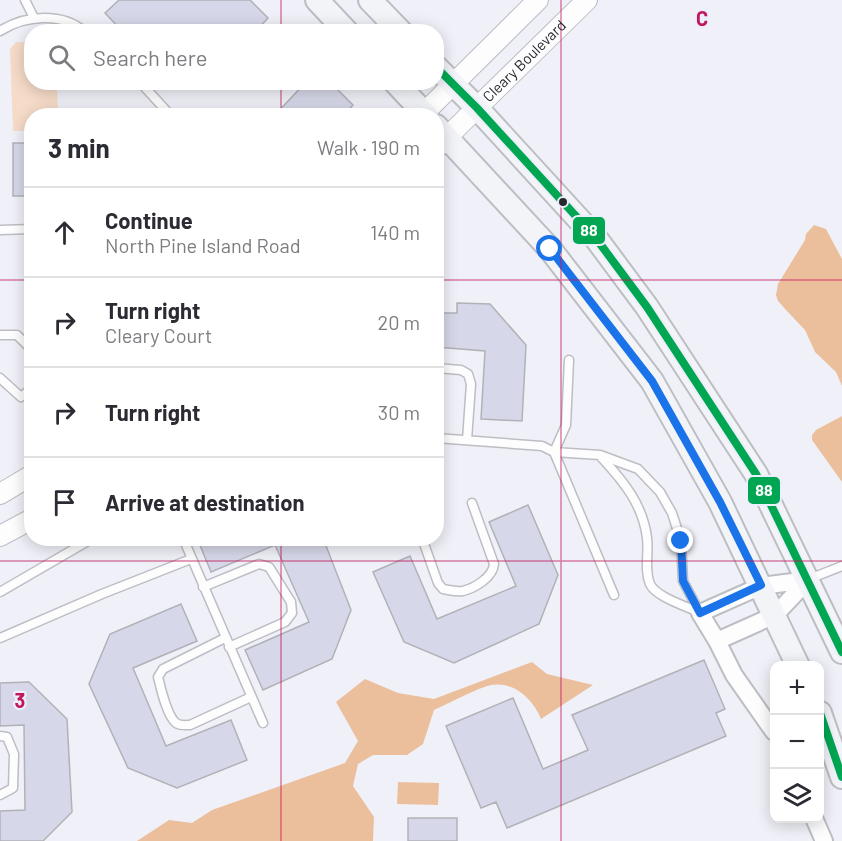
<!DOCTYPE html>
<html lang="en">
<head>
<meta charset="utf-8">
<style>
	:root { --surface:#fff; --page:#f2f2f3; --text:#2b2b33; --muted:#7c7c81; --line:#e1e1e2 }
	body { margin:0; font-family:Barlow,sans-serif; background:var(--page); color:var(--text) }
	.controls { position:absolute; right:18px; bottom:18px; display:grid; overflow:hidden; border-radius:12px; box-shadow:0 3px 15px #0003 }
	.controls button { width:54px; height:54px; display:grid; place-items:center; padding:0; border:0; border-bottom:2px solid var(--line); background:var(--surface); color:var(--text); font:30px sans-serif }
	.stop { position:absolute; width:18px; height:18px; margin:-14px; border:4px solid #1a73e8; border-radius:50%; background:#fff }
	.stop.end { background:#1a73e8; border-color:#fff; box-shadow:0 2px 6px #0008 }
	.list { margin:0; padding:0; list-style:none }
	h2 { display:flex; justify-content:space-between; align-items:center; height:78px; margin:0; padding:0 24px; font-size:26px }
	h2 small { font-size:20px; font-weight:400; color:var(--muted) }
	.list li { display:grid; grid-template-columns:39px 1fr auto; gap:18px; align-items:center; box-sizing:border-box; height:90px; padding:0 24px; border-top:2px solid var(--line) }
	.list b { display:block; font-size:22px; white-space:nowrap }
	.list p { margin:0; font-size:20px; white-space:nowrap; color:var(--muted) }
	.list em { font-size:20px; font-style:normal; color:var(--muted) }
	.icon { flex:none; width:33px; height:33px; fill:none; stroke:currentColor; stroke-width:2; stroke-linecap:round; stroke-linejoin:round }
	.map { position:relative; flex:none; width:842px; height:841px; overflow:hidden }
	.search { position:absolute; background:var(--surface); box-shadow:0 3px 15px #0003; left:24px; top:24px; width:420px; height:66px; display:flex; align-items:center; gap:15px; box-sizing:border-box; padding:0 21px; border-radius:24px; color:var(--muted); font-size:22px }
	.panel { position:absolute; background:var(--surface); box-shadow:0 3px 15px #0003; left:24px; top:108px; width:420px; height:438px; border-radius:24px }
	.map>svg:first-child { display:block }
</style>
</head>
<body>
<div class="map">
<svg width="842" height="841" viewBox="0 0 842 841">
	<rect width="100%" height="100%" fill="#f0f1f8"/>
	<path fill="#f6dbc8" d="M 16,42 L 31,42 L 32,82 L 57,83 L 58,115 L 32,116 L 31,131 L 13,131 L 10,49 Z"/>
	<path fill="#ebbf9c" d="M 814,225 L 826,229 L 842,259 L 842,386 L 836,372 L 815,352 L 805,330 L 786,310 L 778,301 L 776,295 L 778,284 L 805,240 L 806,234 Z
		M 842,416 L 842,482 L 812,440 L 812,435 L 816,430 Z
		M 532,662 L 547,674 L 593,685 L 541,719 C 533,699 514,681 491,685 C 477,688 448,704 434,710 L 423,744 L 407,755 L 373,755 L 358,764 L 353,786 L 374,817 L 373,841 L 137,841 L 169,820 L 192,823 L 212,810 L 345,763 L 358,741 L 336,702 L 365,679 L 398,693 L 434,699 Z
		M 398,782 L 439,783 L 438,805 L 397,804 Z"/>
	<path fill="#d6d7e8" stroke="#b1b2b8" stroke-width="1.5" d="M 119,0 L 250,0 L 268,18 L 255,32 L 123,32 L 105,13 Z
		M 306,82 L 330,82 L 353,105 L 343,116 L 274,116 Z
		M 13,143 L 32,143 L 32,196 L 13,196 Z
		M 457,303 L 490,304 L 526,345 L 522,421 L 481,419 L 485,351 L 436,347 L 436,313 L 457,313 Z
		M 528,505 L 558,575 L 539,624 L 454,663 L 404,642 L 373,572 L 410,556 L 437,619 L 516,586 L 489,522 Z
		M 197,538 L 323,538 L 351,610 L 332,659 L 263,690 L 245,650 L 309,622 L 275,545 L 211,572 Z
		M 181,604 L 197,641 L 133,668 L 166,746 L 231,720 L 247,760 L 177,788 L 128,768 L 89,684 L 110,634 Z
		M 704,660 L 725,709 L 716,713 L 726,736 L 507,828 L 496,802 L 481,808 L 446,726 L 513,698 L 543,769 L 588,750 L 572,715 Z
		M 29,682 L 67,719 L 72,812 L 43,841 L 0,841 L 0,811 L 25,810 L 24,725 L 0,726 L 0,683 Z
		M 408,818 L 457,818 L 457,841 L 408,841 Z"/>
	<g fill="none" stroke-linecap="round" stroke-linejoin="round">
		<defs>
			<path id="service" d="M 25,0 L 34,18
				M 0,31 C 25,15 62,12 85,32
				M 140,82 L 171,116
				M 0,230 L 32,229
				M 0,335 L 17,335 L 32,350
				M 569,360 L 566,425 L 554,452 L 614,595
				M 436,368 L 461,370 L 468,374 L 471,384 L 467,440
				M 0,378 L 21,397 L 32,388
				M 436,438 L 542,446 L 554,452 L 600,455 L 638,469 L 660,492 L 672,513 L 681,541 L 683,581 L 700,613
				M 602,458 C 624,482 643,505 647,538 C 649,553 644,570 650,584 C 656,597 686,606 698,612
				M 183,538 L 263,723
				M 422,538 L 438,583 L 443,589 C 449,590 456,592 463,591 C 475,588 493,577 494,564 L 472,503
				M 809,579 L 842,566
				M 203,587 L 259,564 L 269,567 L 291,602 L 292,613 L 285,622 L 229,647
				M 0,592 L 93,538
				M 0,638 L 102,594 L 191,559
				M 225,638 L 163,669 L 158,677 C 161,689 167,716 176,723 C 180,726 186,725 190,725 L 251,697
				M 0,736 L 7,737 L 14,754 L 13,788 L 0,795"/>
			<path id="minor" d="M 717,641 L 775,615 L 808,580
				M 774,732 L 734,675 L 717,641 L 700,613 L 761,586 L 808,580
				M 814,818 L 824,841"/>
			<g id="tertiary">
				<path d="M 421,116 L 538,0"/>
				<path id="s1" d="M 436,148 L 587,0"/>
				<path d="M 0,494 L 32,475"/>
				<path d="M 0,536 L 32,519"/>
			</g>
			<path id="secondary" d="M 317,0 L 347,32
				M 370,0 L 401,32
				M 436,67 L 477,108 L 595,237 L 647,307 L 756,474 L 842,652
				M 395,82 L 427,116
				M 436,126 L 550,249 L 652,381 L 720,502 L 798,666
				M 820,713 L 842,777"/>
		</defs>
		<use href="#service" stroke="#bdbec4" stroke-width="11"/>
		<use href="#minor" stroke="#bdbec4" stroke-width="20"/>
		<use href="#tertiary" stroke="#bdbec4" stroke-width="22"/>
		<use href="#secondary" stroke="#bdbec4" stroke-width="26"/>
		<use href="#service" stroke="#fdfdfe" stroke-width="8"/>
		<use href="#minor" stroke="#fdfdfe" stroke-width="16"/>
		<use href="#tertiary" stroke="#fdfdfe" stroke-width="20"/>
		<use href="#secondary" stroke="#f3f4f8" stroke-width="22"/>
		<defs>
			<path id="bus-1" d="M 436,67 L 477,108 L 595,237 L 647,307 L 756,474 L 842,652
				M 820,713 L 842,777"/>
		</defs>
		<use href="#bus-1" stroke="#edeefc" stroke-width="12"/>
		<use href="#bus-1" stroke="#00a651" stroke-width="8"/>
	</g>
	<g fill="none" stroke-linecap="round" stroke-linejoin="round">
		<path stroke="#1a73e8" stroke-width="8" d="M 550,249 L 652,381 L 720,502 L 761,585 L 700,613 L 683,581 L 681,541"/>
	</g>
	<path fill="none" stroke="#c2185b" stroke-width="1.5" stroke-opacity="0.55" d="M 281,0 L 281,32M 561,0 L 561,841M 281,82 L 281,116M 0,280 L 32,280M 436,280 L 842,280M 281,538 L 281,841M 0,561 L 842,561"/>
	<circle fill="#27272e" stroke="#edeefc" stroke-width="2" cx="563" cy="202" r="5"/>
	<g text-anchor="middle" stroke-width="4.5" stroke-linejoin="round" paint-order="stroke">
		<g font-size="15" fill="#27272e" stroke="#edeefc">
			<text dy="5" stroke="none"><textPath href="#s1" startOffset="124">Cleary Boulevard</textPath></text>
		</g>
	</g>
	<g font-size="20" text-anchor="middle" font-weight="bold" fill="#c2185b" stroke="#edeefc" stroke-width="4.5" stroke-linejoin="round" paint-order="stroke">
		<text x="702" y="26">C</text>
		<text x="20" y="708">3</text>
	</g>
	<g stroke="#edeefc" stroke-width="2">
		<rect x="572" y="216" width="34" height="29" rx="6" fill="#00a651"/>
		<rect x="747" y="476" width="34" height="29" rx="6" fill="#00a651"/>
	</g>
	<g font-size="16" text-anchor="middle" font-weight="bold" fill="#fff">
		<text x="589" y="236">88</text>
		<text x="764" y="496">88</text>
	</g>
</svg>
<div class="controls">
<button>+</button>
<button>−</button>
<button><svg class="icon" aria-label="layers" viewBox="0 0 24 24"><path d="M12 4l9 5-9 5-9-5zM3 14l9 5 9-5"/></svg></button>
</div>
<div class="stop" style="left:550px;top:249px"></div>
<div class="stop end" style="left:681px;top:541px"></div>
<div class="search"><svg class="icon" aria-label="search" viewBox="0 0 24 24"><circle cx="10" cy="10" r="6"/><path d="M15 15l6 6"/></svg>Search here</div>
<section class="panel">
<h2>3 min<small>Walk · 190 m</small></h2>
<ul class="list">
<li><svg class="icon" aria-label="ahead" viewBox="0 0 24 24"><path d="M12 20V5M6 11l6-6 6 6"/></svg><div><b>Continue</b><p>North Pine Island Road</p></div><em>140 m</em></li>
<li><svg class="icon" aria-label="right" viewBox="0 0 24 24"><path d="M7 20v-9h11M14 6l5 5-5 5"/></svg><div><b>Turn right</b><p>Cleary Court</p></div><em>20 m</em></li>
<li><svg class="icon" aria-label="right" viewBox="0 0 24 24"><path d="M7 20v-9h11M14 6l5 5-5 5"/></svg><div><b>Turn right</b></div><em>30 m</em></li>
<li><svg class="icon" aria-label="arrive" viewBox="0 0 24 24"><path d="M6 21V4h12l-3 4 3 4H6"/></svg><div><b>Arrive at destination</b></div></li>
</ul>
</section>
</div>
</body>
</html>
